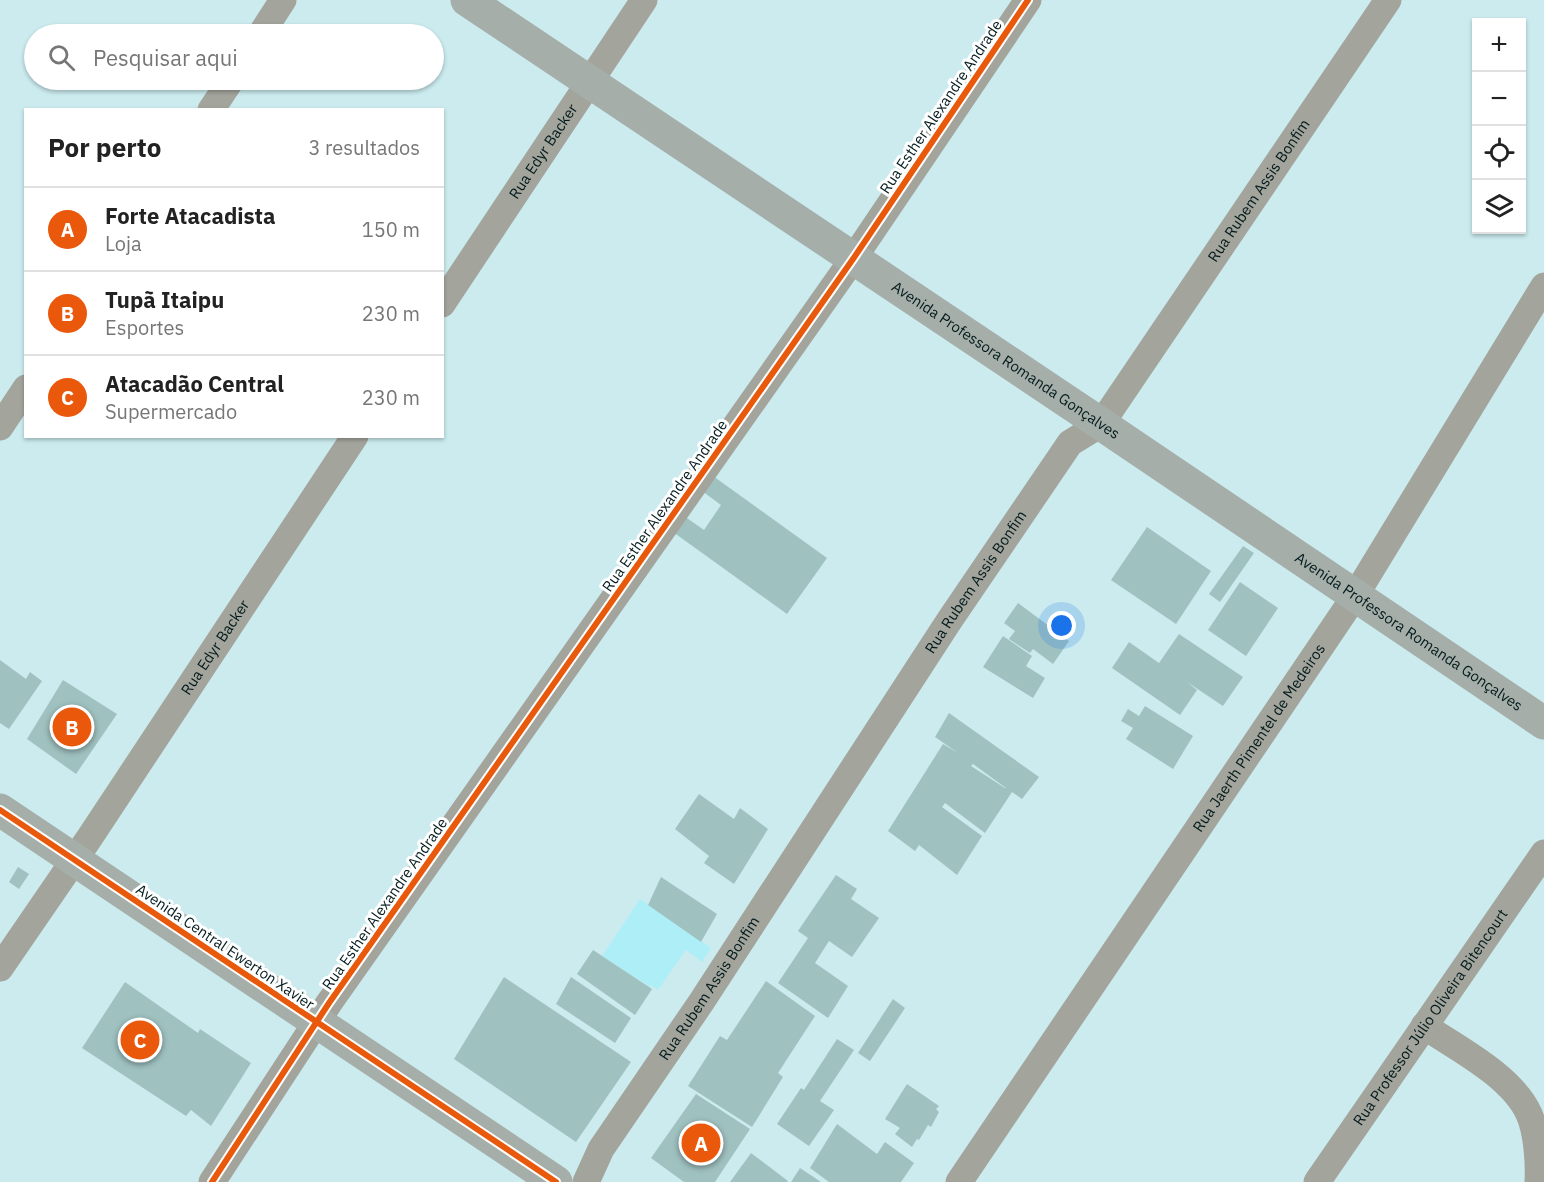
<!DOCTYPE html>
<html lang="pt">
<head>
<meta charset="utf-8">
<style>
	:root { --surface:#fff; --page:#f6f6f6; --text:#222; --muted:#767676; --line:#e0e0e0; --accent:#ea580c }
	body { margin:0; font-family:"IBM Plex Sans",sans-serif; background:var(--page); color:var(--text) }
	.controls { position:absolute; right:18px; top:18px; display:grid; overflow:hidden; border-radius:0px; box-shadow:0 2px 4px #0004 }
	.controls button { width:54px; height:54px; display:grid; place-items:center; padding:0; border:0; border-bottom:2px solid var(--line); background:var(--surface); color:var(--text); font:30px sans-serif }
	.you { position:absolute; left:1062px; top:626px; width:21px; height:21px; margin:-15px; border:4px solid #fff; border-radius:50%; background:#1a73e8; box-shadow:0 0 0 9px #1a73e833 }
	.badge { display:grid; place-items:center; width:39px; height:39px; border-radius:50%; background:var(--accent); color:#fff; font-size:20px; font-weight:700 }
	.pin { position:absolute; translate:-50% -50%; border:3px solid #fff; box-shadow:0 2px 6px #0006 }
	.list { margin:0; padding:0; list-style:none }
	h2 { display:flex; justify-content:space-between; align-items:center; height:78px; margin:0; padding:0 24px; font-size:26px }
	h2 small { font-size:20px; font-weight:400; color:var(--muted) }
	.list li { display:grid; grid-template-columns:39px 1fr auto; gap:18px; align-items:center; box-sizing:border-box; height:84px; padding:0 24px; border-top:2px solid var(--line) }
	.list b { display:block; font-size:22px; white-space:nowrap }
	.list p { margin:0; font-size:20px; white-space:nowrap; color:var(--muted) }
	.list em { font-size:20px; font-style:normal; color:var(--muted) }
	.icon { flex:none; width:33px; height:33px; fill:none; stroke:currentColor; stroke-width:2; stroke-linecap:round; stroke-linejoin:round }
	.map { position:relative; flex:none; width:1544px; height:1182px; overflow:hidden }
	.search { position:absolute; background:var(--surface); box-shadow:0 2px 4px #0004; left:24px; top:24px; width:420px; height:66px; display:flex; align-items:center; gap:15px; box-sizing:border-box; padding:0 21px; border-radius:33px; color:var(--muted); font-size:22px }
	.panel { position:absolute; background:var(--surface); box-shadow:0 2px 4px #0004; left:24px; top:108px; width:420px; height:330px; border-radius:0px }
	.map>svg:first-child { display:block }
</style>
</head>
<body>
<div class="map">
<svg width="1544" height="1182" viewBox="0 0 1544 1182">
	<rect width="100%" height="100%" fill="#cbebef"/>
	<path fill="#aeeff7" d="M 640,899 L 711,948 L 702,962 L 686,950 L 658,990 L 651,985 L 650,987 L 602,956 Z"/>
	<path fill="#9fc2c1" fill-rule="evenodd" d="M 713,476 L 827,558 L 787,614 L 673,532 L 684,516 L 704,530 L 721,505 L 702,491 Z
		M 1147,527 L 1211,571 L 1176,624 L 1111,580 Z
		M 1243,546 L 1254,553 L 1220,602 L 1209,594 Z
		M 1240,582 L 1278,608 L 1246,656 L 1208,630 Z
		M 1018,603 L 1069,641 L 1053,664 L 1033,649 L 1030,653 L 1009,639 L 1015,631 L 1004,623 Z
		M 1179,634 L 1243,677 L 1223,706 L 1187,682 L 1197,690 L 1180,715 L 1112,668 L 1129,642 L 1159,663 Z
		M 1003,636 L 1032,656 L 1026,666 L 1045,678 L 1033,698 L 983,667 Z
		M 0,660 L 26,679 L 30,672 L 42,681 L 9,729 L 0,723 Z
		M 63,680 L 117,714 L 76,774 L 27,739 Z
		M 1145,706 L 1193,736 L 1173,769 L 1126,739 L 1133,728 L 1121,721 L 1128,709 L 1139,716 Z
		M 949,713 L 1039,777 L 1022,799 L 1012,792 L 985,833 L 945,803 L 942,807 L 982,836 L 957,875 L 919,845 L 915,851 L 888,831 L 943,744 L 958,753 L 935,737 ZM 973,764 L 1006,788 L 1005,788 L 971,766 Z
		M 699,794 L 734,819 L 740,808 L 768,829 L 734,884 L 704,863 L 709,856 L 675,829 Z
		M 18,867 L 29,874 L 19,889 L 9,882 Z
		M 836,875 L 857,889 L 851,899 L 879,918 L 852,957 L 829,941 L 815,963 L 848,986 L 828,1018 L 778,983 L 808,938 L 798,931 Z
		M 661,877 L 717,914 L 701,942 L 648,905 Z
		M 593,950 L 652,989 L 635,1015 L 577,974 Z
		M 504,977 L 631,1062 L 576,1142 L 454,1059 Z
		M 571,977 L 631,1018 L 615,1043 L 556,1004 Z
		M 766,981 L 815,1016 L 778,1073 L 783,1077 L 752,1127 L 688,1086 L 720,1036 L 727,1040 Z
		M 125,982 L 198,1033 L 200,1029 L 251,1063 L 211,1126 L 191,1110 L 186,1116 L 82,1048 Z
		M 893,999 L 905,1008 L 870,1061 L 858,1053 Z
		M 837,1039 L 854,1050 L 820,1101 L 834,1110 L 809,1146 L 777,1124 L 801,1088 L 804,1090 Z
		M 907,1084 L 939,1106 L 936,1109 L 939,1112 L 931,1127 L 928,1125 L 919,1140 L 917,1139 L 912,1147 L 895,1134 L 900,1128 L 885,1119 Z
		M 696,1094 L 750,1129 L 715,1182 L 684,1182 L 651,1158 Z
		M 837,1124 L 877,1154 L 885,1142 L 914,1163 L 901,1182 L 829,1182 L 810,1168 Z
		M 751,1153 L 788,1181 L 787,1182 L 730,1182 Z
		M 800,1168 L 821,1182 L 791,1182 Z"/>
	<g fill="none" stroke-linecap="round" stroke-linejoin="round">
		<g stroke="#a3a49c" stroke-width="27">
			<path d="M 261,34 L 283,0"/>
			<path d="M 211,110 L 231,80"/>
			<path id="s1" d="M 442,304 L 644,0"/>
			<path d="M 0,427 L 26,388"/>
			<path id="s2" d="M 0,968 L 90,837 L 355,436"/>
			<path d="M 1424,1026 C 1457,1048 1512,1076 1529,1114 C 1537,1132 1539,1162 1538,1182"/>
			<path d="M 212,1182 L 329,1003 L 853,259 L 1028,0"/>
			<path id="s3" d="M 586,1182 L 601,1149 L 702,1001 L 949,621 L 1070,443 L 1101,424 L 1388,0"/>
			<path id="s4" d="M 959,1182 L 1355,596 L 1544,286"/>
			<path id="s5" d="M 1317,1182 L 1544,853"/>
		</g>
		<g stroke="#a5aea8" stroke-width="33">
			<path id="s6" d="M 467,0 L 1101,424 L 1544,723"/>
			<path d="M 0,810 L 556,1182"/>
		</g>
		<defs>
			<path id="cycleway" d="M 0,810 L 556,1182
				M 212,1182 L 329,1003 L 853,259 L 1028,0"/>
		</defs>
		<use href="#cycleway" stroke="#fff" stroke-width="10"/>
		<use href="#cycleway" stroke="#e8590c" stroke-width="6"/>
	</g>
	<g text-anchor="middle" stroke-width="6" stroke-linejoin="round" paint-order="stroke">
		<g font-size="15" fill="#031b1d" stroke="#fff">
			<text transform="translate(941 107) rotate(-56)" y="5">Rua Esther Alexandre Andrade</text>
			<text dy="5" stroke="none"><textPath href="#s1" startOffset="183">Rua Edyr Backer</textPath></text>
			<text dy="5" stroke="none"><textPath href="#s3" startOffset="1202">Rua Rubem Assis Bonfim</textPath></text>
			<text dy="5" stroke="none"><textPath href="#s6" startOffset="648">Avenida Professora Romanda Gonçalves</textPath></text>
			<text transform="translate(665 506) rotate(-55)" y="5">Rua Esther Alexandre Andrade</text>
			<text dy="5" stroke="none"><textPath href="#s3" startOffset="716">Rua Rubem Assis Bonfim</textPath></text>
			<text dy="5" stroke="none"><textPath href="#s6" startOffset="1134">Avenida Professora Romanda Gonçalves</textPath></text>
			<text dy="5" stroke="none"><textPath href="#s2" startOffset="386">Rua Edyr Backer</textPath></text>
			<text dy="5" stroke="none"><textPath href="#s4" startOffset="536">Rua Jaerth Pimentel de Medeiros</textPath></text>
			<text transform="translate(385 904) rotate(-55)" y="5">Rua Esther Alexandre Andrade</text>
			<text transform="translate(225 947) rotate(34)" y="5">Avenida Central Ewerton Xavier</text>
			<text dy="5" stroke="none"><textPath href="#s3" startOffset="230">Rua Rubem Assis Bonfim</textPath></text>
			<text dy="5" stroke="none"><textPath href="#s5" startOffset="200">Rua Professor Júlio Oliveira Bitencourt</textPath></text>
		</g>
	</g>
</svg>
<div class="controls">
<button>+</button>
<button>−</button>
<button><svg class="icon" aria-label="locate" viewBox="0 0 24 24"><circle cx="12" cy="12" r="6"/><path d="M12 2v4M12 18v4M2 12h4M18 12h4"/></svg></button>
<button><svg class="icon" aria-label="layers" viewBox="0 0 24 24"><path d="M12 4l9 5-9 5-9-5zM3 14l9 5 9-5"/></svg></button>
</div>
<div class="you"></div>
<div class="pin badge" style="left:701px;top:1143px">A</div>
<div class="pin badge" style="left:72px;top:727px">B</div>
<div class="pin badge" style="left:140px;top:1040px">C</div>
<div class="search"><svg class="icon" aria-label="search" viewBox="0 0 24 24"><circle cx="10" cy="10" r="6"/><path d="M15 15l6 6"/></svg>Pesquisar aqui</div>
<section class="panel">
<h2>Por perto<small>3 resultados</small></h2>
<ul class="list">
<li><span class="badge">A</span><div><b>Forte Atacadista</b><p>Loja</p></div><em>150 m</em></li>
<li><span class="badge">B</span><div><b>Tupã Itaipu</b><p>Esportes</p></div><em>230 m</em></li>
<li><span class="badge">C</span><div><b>Atacadão Central</b><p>Supermercado</p></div><em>230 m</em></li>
</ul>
</section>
</div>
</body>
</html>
